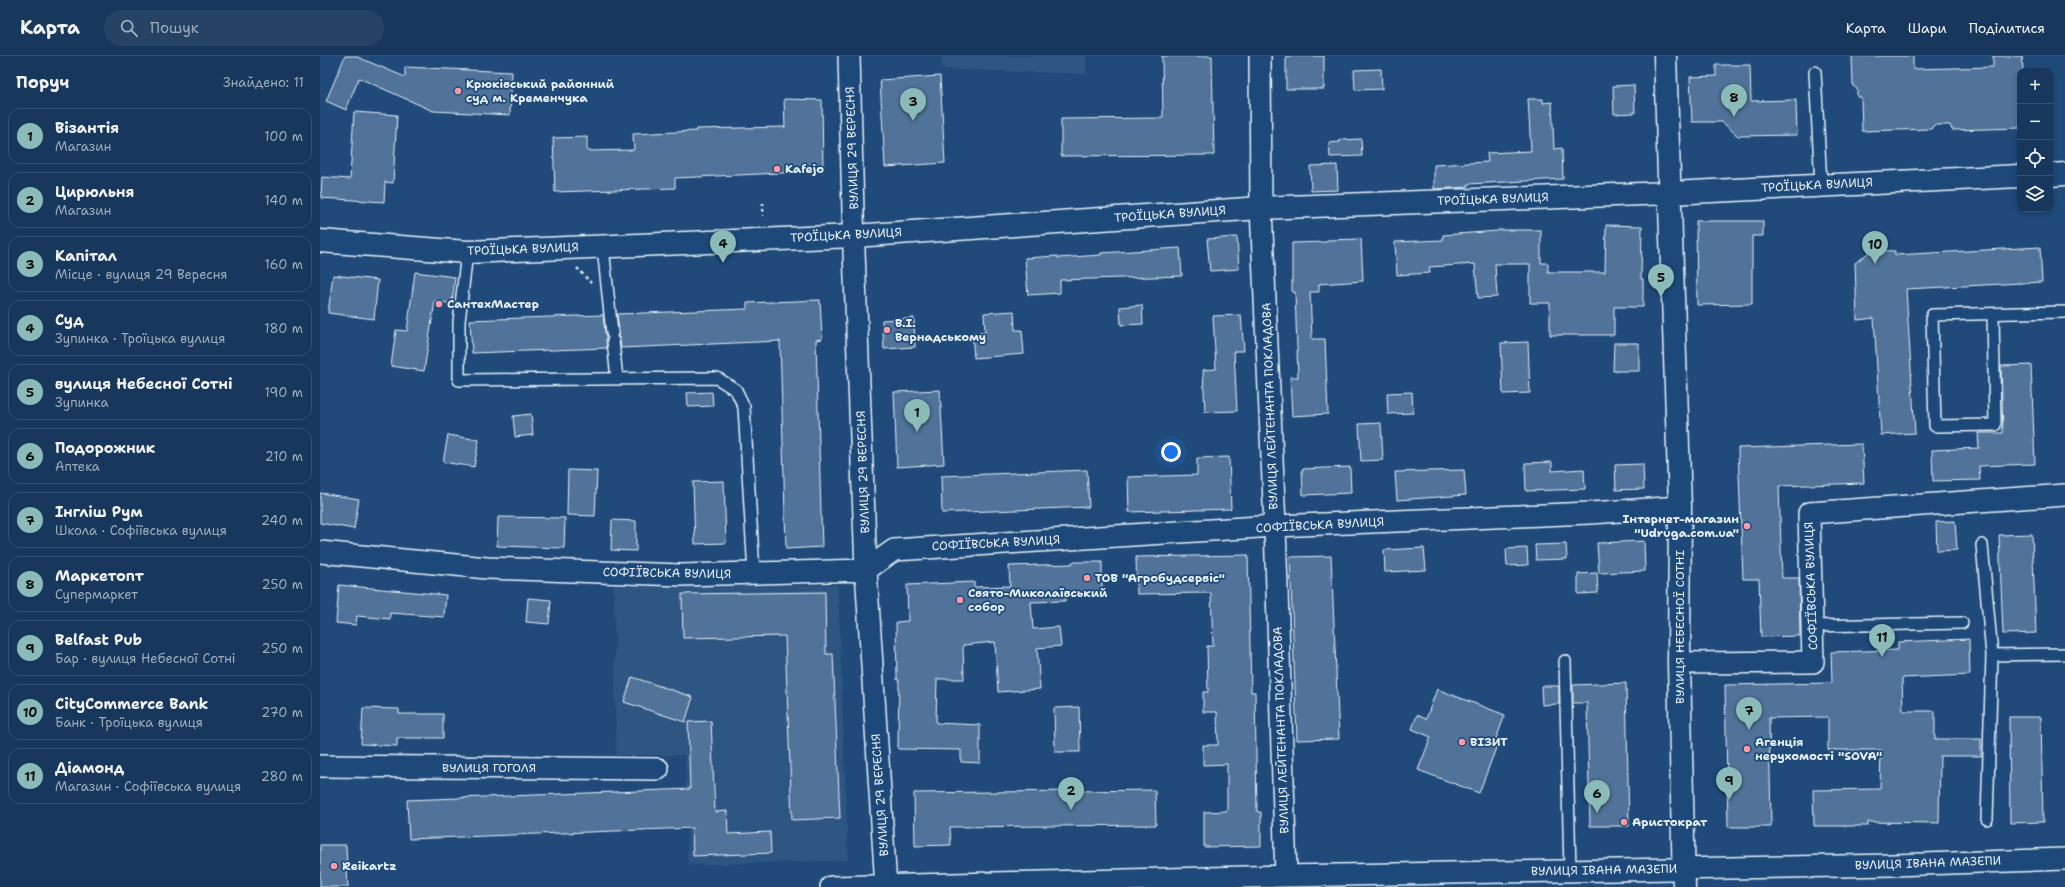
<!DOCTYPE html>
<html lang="uk">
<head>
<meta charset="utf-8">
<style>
	:root { --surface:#17385c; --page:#244365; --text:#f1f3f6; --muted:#9eacbb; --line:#365272; --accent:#8bbbb9 }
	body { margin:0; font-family:"Shantell Sans",sans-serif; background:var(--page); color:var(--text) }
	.controls { position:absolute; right:12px; top:12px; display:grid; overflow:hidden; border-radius:8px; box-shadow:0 2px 6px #0003 }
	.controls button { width:36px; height:36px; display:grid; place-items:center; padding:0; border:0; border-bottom:1px solid var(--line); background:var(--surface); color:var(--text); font:20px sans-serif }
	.you { position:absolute; left:851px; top:396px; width:14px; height:14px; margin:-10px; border:3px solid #fff; border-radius:50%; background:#1a73e8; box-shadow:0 0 0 6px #1a73e833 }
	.badge { display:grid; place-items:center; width:26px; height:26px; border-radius:50%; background:var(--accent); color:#111; font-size:13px; font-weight:700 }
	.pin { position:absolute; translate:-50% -33px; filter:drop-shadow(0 1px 2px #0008) }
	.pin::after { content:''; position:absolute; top:21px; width:14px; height:12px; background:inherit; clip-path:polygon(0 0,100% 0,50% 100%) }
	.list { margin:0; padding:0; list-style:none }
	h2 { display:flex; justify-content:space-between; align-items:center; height:52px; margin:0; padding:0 16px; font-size:17px }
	h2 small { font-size:13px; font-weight:400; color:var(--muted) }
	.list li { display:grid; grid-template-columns:26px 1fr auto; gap:12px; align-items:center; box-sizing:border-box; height:56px; margin:0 8px 8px; padding:0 8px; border:1px solid var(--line); border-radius:12px }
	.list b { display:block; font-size:15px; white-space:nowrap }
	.list p { margin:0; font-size:13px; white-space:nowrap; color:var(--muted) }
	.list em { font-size:13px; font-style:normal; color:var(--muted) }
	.icon { flex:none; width:22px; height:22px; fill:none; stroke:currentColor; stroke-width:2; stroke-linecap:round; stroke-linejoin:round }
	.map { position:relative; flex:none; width:1745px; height:831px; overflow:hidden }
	header { display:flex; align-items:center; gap:24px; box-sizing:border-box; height:56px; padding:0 20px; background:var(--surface); border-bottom:1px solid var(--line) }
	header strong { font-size:19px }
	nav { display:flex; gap:22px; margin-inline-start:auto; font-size:14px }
	.search { width:280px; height:36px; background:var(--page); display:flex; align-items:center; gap:10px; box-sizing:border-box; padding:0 14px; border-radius:22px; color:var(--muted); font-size:15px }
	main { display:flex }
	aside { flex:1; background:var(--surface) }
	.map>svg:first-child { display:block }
</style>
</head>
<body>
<header>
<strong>Карта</strong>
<div class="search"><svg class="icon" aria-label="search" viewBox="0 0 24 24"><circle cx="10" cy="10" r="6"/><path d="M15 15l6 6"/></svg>Пошук</div>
<nav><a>Карта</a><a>Шари</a><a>Поділитися</a></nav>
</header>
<main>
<aside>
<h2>Поруч<small>Знайдено: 11</small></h2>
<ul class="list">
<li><span class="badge">1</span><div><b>Візантія</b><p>Магазин</p></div><em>100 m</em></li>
<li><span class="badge">2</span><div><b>Цирюльня</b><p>Магазин</p></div><em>140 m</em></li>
<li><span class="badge">3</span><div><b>Капітал</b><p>Місце · вулиця 29 Вересня</p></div><em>160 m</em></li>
<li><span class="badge">4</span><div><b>Суд</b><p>Зупинка · Троїцька вулиця</p></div><em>180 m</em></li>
<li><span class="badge">5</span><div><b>вулиця Небесної Сотні</b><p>Зупинка</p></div><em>190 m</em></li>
<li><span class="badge">6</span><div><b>Подорожник</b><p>Аптека</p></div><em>210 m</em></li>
<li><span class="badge">7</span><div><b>Інгліш Рум</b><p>Школа · Софіївська вулиця</p></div><em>240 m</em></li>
<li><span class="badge">8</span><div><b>Маркетопт</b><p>Супермаркет</p></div><em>250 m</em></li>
<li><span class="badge">9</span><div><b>Belfast Pub</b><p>Бар · вулиця Небесної Сотні</p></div><em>250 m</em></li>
<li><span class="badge">10</span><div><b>CityCommerce Bank</b><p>Банк · Троїцька вулиця</p></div><em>270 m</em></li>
<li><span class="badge">11</span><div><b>Дiамонд</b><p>Магазин · Софіївська вулиця</p></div><em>280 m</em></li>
</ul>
</aside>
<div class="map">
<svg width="1745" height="831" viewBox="0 0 1745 831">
	<rect width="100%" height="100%" fill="#1f4a7a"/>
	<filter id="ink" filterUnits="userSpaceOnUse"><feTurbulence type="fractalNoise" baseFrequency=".025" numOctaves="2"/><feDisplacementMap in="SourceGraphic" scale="8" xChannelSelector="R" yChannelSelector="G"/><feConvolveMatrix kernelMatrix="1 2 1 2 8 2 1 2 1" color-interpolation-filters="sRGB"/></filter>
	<g filter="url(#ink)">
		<path fill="#2e5683" d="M 622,0 L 766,0 L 766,18 L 621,13 Z
			M 518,529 L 528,804 L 368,809 L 365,699 L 296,699 L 294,530 Z"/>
		<path fill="#517399" stroke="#e8f1f8" d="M 25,0 L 35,0 L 85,21 L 85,11 L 192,16 L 190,59 L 113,55 L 39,22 L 26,54 L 6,45 Z
			M 842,0 L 892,0 L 894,99 L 741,100 L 741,63 L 843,62 Z
			M 966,0 L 1004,0 L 1004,33 L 966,33 Z
			M 1532,0 L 1593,0 L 1593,13 L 1673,11 L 1673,0 L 1702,0 L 1703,15 L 1700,15 L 1700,72 L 1632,74 L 1630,69 L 1614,69 L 1611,73 L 1542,75 L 1541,41 L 1537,41 L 1537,33 L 1533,30 Z
			M 1396,9 L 1430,9 L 1431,45 L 1476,44 L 1477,79 L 1418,80 L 1402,66 L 1372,66 L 1370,21 L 1396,20 Z
			M 1061,13 L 1062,33 L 1035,34 L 1034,14 Z
			M 620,20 L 625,107 L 565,111 L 560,24 Z
			M 1314,29 L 1315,57 L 1294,58 L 1293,30 Z
			M 464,43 L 502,44 L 503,115 L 355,122 L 355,132 L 235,136 L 233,82 L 267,81 L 267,95 L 314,94 L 313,78 L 376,75 L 376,73 L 465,71 Z
			M 1208,43 L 1223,43 L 1223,47 L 1232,46 L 1234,93 L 1242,92 L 1243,123 L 1148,128 L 1148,131 L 1114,133 L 1114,109 L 1168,106 L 1167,97 L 1211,95 Z
			M 34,56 L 77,59 L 73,127 L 65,126 L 64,146 L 1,142 L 2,121 L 30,123 Z
			M 1041,83 L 1042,100 L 1010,101 L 1009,87 L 1020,86 L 1020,84 Z
			M 1017,109 L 1018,134 L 991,135 L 990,110 Z
			M 1376,165 L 1443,165 L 1443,180 L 1432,180 L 1432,248 L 1377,249 Z
			M 1286,169 L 1322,170 L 1321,223 L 1323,223 L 1323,251 L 1294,251 L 1294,279 L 1230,279 L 1230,247 L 1210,247 L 1210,208 L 1175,208 L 1177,241 L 1158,242 L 1155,208 L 1109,211 L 1110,217 L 1077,219 L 1075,186 L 1123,184 L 1123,179 L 1178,175 L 1178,174 L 1221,174 L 1221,207 L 1228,207 L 1228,216 L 1285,216 Z
			M 917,181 L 919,213 L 890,215 L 887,183 Z
			M 1041,183 L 1043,225 L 999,228 L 999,236 L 990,236 L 992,283 L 1005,283 L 1008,358 L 972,360 L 970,321 L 978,321 L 975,236 L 972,236 L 972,187 L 1007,186 L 1007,184 Z
			M 1720,191 L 1722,226 L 1586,233 L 1595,377 L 1561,379 L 1554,262 L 1537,264 L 1535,207 L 1552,194 L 1575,195 L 1575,199 Z
			M 860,192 L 862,220 L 740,224 L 740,237 L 708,239 L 705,202 L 738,200 L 738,202 L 781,199 L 781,197 Z
			M 95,216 L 135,221 L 132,248 L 115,245 L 104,315 L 71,310 L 76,274 L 87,275 Z
			M 13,219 L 58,224 L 54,263 L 8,257 Z
			M 500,244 L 502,283 L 496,284 L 502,491 L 466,493 L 460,285 L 301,292 L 297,258 L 427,253 L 427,247 Z
			M 822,249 L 823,268 L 801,269 L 800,251 Z
			M 694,255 L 695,274 L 702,274 L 704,298 L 654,302 L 652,277 L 665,276 L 664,257 Z
			M 283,259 L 287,292 L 152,297 L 150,264 Z
			M 921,259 L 924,295 L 914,295 L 917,355 L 885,356 L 883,314 L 896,313 L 893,260 Z
			M 594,262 L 595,291 L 564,293 L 562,264 Z
			M 1208,286 L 1210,337 L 1183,338 L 1181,287 Z
			M 1294,287 L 1319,287 L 1319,315 L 1293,315 Z
			M 1711,309 L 1715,408 L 1659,410 L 1660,424 L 1613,425 L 1612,394 L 1659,392 L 1658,377 L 1683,377 L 1681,310 Z
			M 620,334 L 624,408 L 577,411 L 574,336 Z
			M 392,336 L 393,350 L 368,351 L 367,337 Z
			M 1092,336 L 1093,357 L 1068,358 L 1067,337 Z
			M 211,358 L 213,379 L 195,381 L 193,360 Z
			M 1061,367 L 1063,404 L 1041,405 L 1039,368 Z
			M 128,379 L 159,384 L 154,411 L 123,406 Z
			M 1542,388 L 1544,427 L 1459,430 L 1462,522 L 1479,522 L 1480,580 L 1441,581 L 1439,523 L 1423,523 L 1418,392 Z
			M 909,401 L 911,453 L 809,456 L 808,421 L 877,419 L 877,402 Z
			M 1232,406 L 1232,415 L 1264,413 L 1265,433 L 1206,435 L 1205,407 Z
			M 1323,408 L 1324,433 L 1296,434 L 1295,409 Z
			M 1030,411 L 1031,437 L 983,439 L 982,413 Z
			M 248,414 L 277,415 L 275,460 L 247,459 Z
			M 767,414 L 769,451 L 622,457 L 621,420 Z
			M 1144,414 L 1146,439 L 1077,444 L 1075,416 Z
			M 404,425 L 406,487 L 375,488 L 373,426 Z
			M 0,437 L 39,443 L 34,473 L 0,467 Z
			M 178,461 L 245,462 L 244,492 L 177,490 Z
			M 292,464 L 316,465 L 316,495 L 291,494 Z
			M 1635,465 L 1637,494 L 1617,495 L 1616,466 Z
			M 1712,478 L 1716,577 L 1683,578 L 1679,479 Z
			M 1324,485 L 1325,515 L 1279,517 L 1277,487 Z
			M 1246,488 L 1247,503 L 1216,504 L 1215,489 Z
			M 1104,492 L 1106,514 L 1065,516 L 1064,494 Z
			M 1207,492 L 1208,509 L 1187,510 L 1186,493 Z
			M 928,499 L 931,636 L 935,636 L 937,756 L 941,756 L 941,790 L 884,791 L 884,756 L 907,755 L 907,708 L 883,709 L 883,689 L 898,689 L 897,656 L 883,656 L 883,636 L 888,636 L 887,590 L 893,590 L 891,537 L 817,538 L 816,501 Z
			M 1011,500 L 1019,683 L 977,684 L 970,501 Z
			M 752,506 L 782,506 L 782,538 L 745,538 L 745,545 L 711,546 L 713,573 L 739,571 L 741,590 L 717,592 L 720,633 L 678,636 L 675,586 L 643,589 L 644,623 L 617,623 L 616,667 L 660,669 L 660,707 L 641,706 L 641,694 L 578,693 L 579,624 L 577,624 L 576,566 L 588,565 L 587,529 L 654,526 L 654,531 L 690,530 L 689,510 L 752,508 Z
			M 1277,517 L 1278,537 L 1258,538 L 1258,518 Z
			M 19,529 L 126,539 L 124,561 L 70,557 L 70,563 L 37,560 L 36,569 L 16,567 Z
			M 505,536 L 506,598 L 513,598 L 520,762 L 472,764 L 465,580 L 363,582 L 362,538 Z
			M 208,542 L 231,544 L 229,568 L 206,566 Z
			M 1649,583 L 1650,619 L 1582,622 L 1583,655 L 1615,655 L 1615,683 L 1661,683 L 1661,700 L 1620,700 L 1619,767 L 1548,766 L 1548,770 L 1494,770 L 1493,734 L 1560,733 L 1561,694 L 1508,694 L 1508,661 L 1449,662 L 1451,771 L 1408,771 L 1405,629 L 1512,627 L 1511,596 L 1578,594 L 1578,586 Z
			M 312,621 L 373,641 L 365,666 L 304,646 Z
			M 1306,627 L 1309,770 L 1270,770 L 1267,647 L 1253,647 L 1253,629 Z
			M 1221,630 L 1239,630 L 1239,648 L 1222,649 Z
			M 1117,633 L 1185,659 L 1173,691 L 1176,692 L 1159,737 L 1098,714 L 1111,681 L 1092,673 L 1097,659 L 1106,663 Z
			M 759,651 L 760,696 L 735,696 L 734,652 Z
			M 43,652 L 79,653 L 79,658 L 123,658 L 123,682 L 77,682 L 77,690 L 41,688 Z
			M 1689,661 L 1721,661 L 1723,766 L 1690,767 Z
			M 391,665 L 395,756 L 407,755 L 408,778 L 450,776 L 451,797 L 373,800 L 372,772 L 89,783 L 87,744 L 370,733 L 368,666 Z
			M 835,734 L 836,769 L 630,771 L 631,789 L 595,790 L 594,737 Z
			M 0,789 L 26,789 L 28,831 L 0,831 Z"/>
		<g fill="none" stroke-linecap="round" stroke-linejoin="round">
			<defs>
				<path id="service" d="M 1495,16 L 1501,129
					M 283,191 L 292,277
					M 147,196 L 139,266 L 139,324 L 397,322 L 416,334 L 424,351 L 434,517
					M 1673,258 L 1675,369 L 1615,370 L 1612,259 L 1745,256
					M 293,285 L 297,323
					M 1662,489 L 1672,599
					M 1492,570 L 1642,567
					M 1245,605 L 1250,815
					M 1667,763 L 1672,599 L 1745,598"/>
				<path id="minor" d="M 529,0 L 534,195 L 546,514 L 566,831
					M 940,0 L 941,152 L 955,470 L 966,820
					M 0,496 L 167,512 L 361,519 L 546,514 L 574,494 L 955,470 L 1270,457 L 1360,451
					M 1359,607 L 1493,606 L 1489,457 L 1745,439
					M 0,710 L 338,713
					M 511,831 L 966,820 L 1573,809 L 1745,803"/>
				<path id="tertiary" d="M 1345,0 L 1360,451 L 1359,607 L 1364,831"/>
				<path id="secondary" d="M 1730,119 L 1745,118
					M 0,185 L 147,196 L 222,193 L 534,180 L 941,152 L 1350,137 L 1700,120"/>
			</defs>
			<use href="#service" stroke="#e8f1f8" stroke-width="14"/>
			<use href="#minor" stroke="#e8f1f8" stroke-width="24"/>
			<use href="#tertiary" stroke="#e8f1f8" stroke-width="25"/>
			<use href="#secondary" stroke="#e8f1f8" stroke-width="25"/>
			<path stroke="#e8f1f8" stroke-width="2.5" stroke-dasharray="3 3" stroke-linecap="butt" d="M 443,147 L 443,160
				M 257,212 L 271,227"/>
			<use href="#service" stroke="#1f4a7a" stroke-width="11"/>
			<use href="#minor" stroke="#1f4a7a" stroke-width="21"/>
			<use href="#tertiary" stroke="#1f4a7a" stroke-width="22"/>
			<use href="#secondary" stroke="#1f4a7a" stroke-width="22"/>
		</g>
	</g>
	<g fill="#ff9aa2" stroke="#1f4a7a" stroke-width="1.5">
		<circle cx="138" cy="35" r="4"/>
		<circle cx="457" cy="113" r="4"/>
		<circle cx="119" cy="248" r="4"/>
		<circle cx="567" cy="274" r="4"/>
		<circle cx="1427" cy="470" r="4"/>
		<circle cx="767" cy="522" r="4"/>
		<circle cx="640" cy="544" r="4"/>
		<circle cx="1142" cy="686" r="4"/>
		<circle cx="1427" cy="693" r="4"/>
		<circle cx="1304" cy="766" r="4"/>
		<circle cx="14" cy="810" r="4"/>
	</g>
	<g text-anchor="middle" stroke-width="3.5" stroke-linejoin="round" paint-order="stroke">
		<g font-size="12" font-weight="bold" fill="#e8f1f8" stroke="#1f4a7a" text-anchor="start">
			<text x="146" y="32">Крюківський районний<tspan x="146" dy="14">суд м. Кременчука</tspan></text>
			<text x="465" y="117">Kafejo</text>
			<text x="127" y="252">СантехМастер</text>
			<text x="575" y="271">В.І.<tspan x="575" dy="14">Вернадському</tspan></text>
			<text x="1419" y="467" text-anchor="end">Iнтернет-магазин<tspan x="1419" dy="14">"Udruga.com.ua"</tspan></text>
			<text x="775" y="526">ТОВ "Агробудсервіс"</text>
			<text x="648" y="541">Свято-Миколаївський<tspan x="648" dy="14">собор</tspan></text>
			<text x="1150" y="690">ВІЗИТ</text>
			<text x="1435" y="690">Агенція<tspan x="1435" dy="14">нерухомості "SOVA"</tspan></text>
			<text x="1312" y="770">Аристократ</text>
			<text x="22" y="814">Reikartz</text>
		</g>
		<g font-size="12" fill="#e8f1f8" stroke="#1f4a7a">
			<text transform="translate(532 92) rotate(-92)" y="4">ВУЛИЦЯ 29 ВЕРЕСНЯ</text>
			<text transform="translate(1497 129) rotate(-3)" y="4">ТРОЇЦЬКА ВУЛИЦЯ</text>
			<text transform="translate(1173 143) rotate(-2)" y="4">ТРОЇЦЬКА ВУЛИЦЯ</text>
			<text transform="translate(850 158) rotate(-4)" y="4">ТРОЇЦЬКА ВУЛИЦЯ</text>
			<text transform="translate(526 179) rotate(-3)" y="4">ТРОЇЦЬКА ВУЛИЦЯ</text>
			<text transform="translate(203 193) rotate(-2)" y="4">ТРОЇЦЬКА ВУЛИЦЯ</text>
			<text transform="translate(950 350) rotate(-92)" y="4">ВУЛИЦЯ ЛЕЙТЕНАНТА ПОКЛАДОВА</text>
			<text transform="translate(543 416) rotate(-92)" y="4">ВУЛИЦЯ 29 ВЕРЕСНЯ</text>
			<text transform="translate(1000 469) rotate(-3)" y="4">СОФІЇВСЬКА ВУЛИЦЯ</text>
			<text transform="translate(676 487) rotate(-3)" y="4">СОФІЇВСЬКА ВУЛИЦЯ</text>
			<text transform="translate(347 517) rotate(1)" y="4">СОФІЇВСЬКА ВУЛИЦЯ</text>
			<text transform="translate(1491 530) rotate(-92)" y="4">СОФІЇВСЬКА ВУЛИЦЯ</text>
			<text transform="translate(1360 571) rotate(-90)" y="4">ВУЛИЦЯ НЕБЕСНОЇ СОТНІ</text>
			<text transform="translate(961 674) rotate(-92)" y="4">ВУЛИЦЯ ЛЕЙТЕНАНТА ПОКЛАДОВА</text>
			<text x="169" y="716">ВУЛИЦЯ ГОГОЛЯ</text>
			<text transform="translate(560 739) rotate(-94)" y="4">ВУЛИЦЯ 29 ВЕРЕСНЯ</text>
			<text transform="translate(1608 807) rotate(-2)" y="4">ВУЛИЦЯ ІВАНА МАЗЕПИ</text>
			<text transform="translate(1284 814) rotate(-1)" y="4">ВУЛИЦЯ ІВАНА МАЗЕПИ</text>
		</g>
	</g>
</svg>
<div class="controls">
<button>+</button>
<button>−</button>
<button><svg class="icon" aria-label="locate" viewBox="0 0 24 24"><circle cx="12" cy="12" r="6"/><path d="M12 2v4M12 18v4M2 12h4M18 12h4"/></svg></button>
<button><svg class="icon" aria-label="layers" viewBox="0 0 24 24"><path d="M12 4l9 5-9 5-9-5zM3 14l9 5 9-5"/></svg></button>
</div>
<div class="you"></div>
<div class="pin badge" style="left:597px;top:376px">1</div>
<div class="pin badge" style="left:751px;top:754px">2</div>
<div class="pin badge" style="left:593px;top:65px">3</div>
<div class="pin badge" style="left:403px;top:207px">4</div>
<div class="pin badge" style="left:1341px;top:241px">5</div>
<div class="pin badge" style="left:1277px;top:757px">6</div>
<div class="pin badge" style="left:1429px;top:674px">7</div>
<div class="pin badge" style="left:1414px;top:61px">8</div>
<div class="pin badge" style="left:1409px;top:744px">9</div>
<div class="pin badge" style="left:1555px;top:208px">10</div>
<div class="pin badge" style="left:1562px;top:601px">11</div>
</div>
</main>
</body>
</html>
